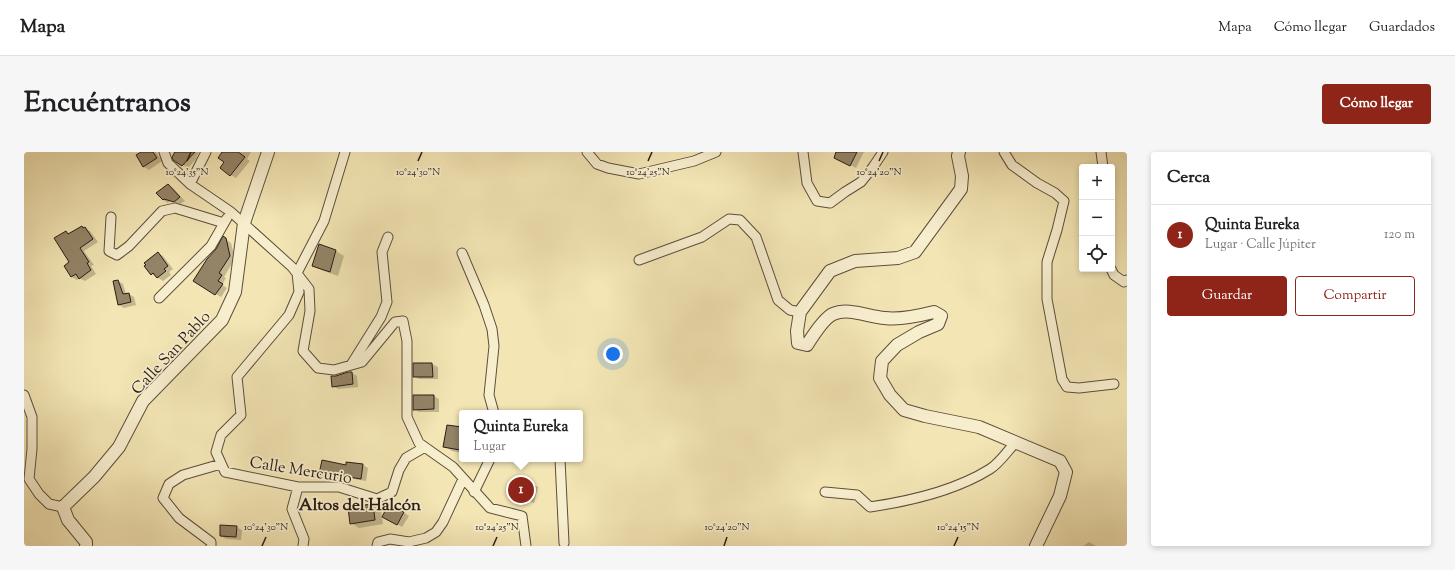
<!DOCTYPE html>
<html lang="es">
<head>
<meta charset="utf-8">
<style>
	:root { --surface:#fff; --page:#f6f6f6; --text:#202124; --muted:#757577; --line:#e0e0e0; --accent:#8f2418 }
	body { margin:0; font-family:"Sorts Mill Goudy",serif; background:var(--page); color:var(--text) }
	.controls { position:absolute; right:12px; top:12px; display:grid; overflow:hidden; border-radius:4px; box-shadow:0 2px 6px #0003 }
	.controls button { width:36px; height:36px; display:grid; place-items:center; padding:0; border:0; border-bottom:1px solid var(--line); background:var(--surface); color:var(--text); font:20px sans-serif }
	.you { position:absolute; left:589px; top:202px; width:14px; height:14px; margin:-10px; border:3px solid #fff; border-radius:50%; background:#1a73e8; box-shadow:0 0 0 6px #1a73e833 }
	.badge { display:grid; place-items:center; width:26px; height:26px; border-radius:50%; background:var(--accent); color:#fff; font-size:13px; font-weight:700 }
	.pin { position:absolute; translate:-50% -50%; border:2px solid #fff; box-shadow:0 1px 4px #0006 }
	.popup { position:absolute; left:435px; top:258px; width:124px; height:52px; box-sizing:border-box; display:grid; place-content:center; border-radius:4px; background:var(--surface); filter:drop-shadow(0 1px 3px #0005); font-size:13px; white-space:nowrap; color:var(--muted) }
	.popup b { font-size:15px; color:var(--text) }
	.popup::after { content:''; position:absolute; left:50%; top:100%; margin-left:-8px; border:8px solid transparent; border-top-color:var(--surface) }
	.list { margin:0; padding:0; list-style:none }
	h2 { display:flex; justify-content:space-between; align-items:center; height:52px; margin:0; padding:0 16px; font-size:17px }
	h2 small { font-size:13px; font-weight:400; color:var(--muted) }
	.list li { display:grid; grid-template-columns:26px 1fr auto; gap:12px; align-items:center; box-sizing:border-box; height:60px; padding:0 16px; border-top:1px solid var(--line) }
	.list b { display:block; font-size:15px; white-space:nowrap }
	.list p { margin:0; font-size:13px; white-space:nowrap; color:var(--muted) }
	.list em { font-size:13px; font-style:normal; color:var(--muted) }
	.actions { display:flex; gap:8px; padding:12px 16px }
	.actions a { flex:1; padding:9px 0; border:1px solid var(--accent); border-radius:4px; text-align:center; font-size:14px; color:var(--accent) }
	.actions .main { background:var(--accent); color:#fff }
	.icon { flex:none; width:22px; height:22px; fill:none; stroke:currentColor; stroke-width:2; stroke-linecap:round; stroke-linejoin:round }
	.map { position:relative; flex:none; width:1103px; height:394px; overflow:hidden; border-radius:4px }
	header { display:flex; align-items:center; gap:24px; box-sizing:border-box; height:56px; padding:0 20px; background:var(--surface); border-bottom:1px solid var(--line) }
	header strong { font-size:19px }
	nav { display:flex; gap:22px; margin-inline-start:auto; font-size:14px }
	.intro { display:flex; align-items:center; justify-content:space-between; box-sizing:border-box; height:96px; padding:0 24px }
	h1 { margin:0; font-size:28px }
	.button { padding:10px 18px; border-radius:4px; background:var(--accent); color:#fff; font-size:14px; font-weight:700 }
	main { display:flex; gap:24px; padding:0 24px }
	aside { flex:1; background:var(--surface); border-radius:4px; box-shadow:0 2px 6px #0003 }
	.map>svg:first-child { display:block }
</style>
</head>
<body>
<header>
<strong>Mapa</strong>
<nav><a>Mapa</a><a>Cómo llegar</a><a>Guardados</a></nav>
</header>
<div class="intro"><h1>Encuéntranos</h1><a class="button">Cómo llegar</a></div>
<main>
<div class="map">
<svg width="1103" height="394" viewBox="0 0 1103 394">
	<rect width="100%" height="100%" fill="#f3e5b4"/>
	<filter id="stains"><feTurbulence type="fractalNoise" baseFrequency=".005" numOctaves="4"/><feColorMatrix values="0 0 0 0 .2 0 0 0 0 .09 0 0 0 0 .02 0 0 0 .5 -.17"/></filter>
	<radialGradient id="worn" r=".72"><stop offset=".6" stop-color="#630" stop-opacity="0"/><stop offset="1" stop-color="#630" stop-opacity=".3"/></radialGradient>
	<path fill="#0003" d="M 119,0 L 132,0 L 138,9 L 125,18 L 120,15 L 113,3 Z
		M 149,0 L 175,0 L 172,6 L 173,6 L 164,16 L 159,13 Z
		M 199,0 L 227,0 L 223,7 L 226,9 L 212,26 L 207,23 Z
		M 814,0 L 840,0 L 832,16 L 816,8 Z
		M 144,33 L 149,36 L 161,49 L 156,52 L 146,49 L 144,51 L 139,48 Z
		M 61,76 L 66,79 L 74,90 L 60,99 L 70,113 L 67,114 L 72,122 L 61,129 L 55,126 L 53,128 L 48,125 L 42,80 L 46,82 Z
		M 200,86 L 207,91 L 211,107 L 200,125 L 202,126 L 198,133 L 203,136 L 197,145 L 170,129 Z
		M 295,94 L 312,99 L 320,104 L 314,124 L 297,118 L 289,113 Z
		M 134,101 L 139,104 L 149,117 L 145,120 L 147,123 L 139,129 L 128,122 L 122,114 Z
		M 94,129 L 99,132 L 102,142 L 105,142 L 110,145 L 112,153 L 100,156 L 95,153 Z
		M 390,212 L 408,212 L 414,215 L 414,227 L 395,227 L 390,224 Z
		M 328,221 L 333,224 L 334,235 L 314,237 L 309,234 L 312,225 Z
		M 410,244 L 415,247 L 415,260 L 395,260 L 390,257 Z
		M 438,276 L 438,301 L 428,299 L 420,294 Z
		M 323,311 L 339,313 L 344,316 L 342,329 L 318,325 L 317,328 L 302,324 L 296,321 L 322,314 Z
		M 508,332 L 514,335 L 510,351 L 506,349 L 501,352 L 486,344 Z
		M 366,352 L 385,364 L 378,375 L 359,364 Z
		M 349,353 L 357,358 L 359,372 L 335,376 L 327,371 Z
		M 212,375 L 218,378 L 217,388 L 202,387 L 197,384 Z
		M 1065,390 L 1072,394 L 1059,394 Z"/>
	<path fill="#938467" stroke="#2a1b14" d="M 117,0 L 129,0 L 133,6 L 119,15 L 112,3 Z
		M 151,0 L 171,0 L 158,14 L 149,8 L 148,5 Z
		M 198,0 L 214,0 L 221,5 L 206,24 L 196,16 L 200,10 L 194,6 Z
		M 812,0 L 833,0 L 826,14 L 810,6 Z
		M 144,32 L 156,45 L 150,50 L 140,47 L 139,48 L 132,41 Z
		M 58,74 L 59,76 L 61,75 L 69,87 L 56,96 L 65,110 L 63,111 L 67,118 L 55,127 L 52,122 L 47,125 L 40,114 L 45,110 L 30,86 L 42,79 L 44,82 Z
		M 199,84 L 202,86 L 206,104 L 195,121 L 198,123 L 194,129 L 199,132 L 191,143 L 169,129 L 183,107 L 192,97 Z
		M 295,92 L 312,98 L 306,120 L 288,114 Z
		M 134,100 L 144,114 L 140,117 L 142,119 L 133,126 L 129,121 L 127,123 L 120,114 L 122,113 L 120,111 Z
		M 94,128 L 99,142 L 105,141 L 107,150 L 94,153 L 89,129 Z
		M 389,211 L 408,211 L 409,225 L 389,225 Z
		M 324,220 L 328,220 L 329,232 L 308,235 L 307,224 L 312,224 Z
		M 389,243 L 410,243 L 410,257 L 389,258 Z
		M 423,273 L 438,275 L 438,288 L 436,298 L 419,295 Z
		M 298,308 L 322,313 L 322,310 L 339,312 L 337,327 L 313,323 L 312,326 L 295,322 Z
		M 490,327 L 509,331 L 505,348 L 500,347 L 495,350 L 493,346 L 485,344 Z
		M 365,351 L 380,360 L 373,373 L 358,365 Z
		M 349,352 L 351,368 L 326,372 L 324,355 Z
		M 196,373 L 213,374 L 212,385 L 196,384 Z"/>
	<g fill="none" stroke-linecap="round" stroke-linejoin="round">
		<defs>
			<path id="minor" d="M 140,0 L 144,11 L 166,32 L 207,60 L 268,115 L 285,137 L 286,159 L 279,199 L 294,216 L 310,218 L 338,210 L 371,170 L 379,169 L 383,189 L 383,265 L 395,291 L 429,315 L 466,356 L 498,364 L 502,394
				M 321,0 L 300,69 L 273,121 L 275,140 L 265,163 L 213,225 L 217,263 L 197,283 L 192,300 L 201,320 L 274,335 L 315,335 L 353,347 L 368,340 L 375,318 L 382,306 L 401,295
				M 563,0 L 573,12 L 584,16 L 615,22 L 670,9 L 692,0
				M 779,0 L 783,31 L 793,49 L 806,51 L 821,40 L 837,30 L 849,15 L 859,0
				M 980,0 L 988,13 L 1013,31 L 1031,41 L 1040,49 L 1033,78 L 1023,110 L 1023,147 L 1038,227 L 1043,235 L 1055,236 L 1090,232
				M 1077,0 L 1079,15
				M 166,32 L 182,0
				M 87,65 L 85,99 L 93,103 L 105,94 L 138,59 L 151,56 L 200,71
				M 438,101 L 460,153 L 468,177 L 470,194 L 465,243 L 470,261
				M 615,108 L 678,85 L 705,67 L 716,68 L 732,85 L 754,148 L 766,158 L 776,160
				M 1087,117 L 1090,123 L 1100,130 L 1103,128
				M 135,146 L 187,94 L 203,66
				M 327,213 L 357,165 L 363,150 L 358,100 L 364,85
				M 0,243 L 8,265 L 8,297 L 5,327 L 15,342 L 25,352 L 39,355
				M 536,307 L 540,391
				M 274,335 L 268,357 L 280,387 L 279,394
				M 450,340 L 466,307
				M 801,340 L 833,343 L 846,355 C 887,349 931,339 966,317 C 976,311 984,298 992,290
				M 187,394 L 187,390 L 155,366 L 139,346 L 145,332 L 159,323 L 197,312
				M 353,394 L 354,390 L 366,387 L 385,390 L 402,386 L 412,380 L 419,370 L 439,327"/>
			<path id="tertiary" d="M 935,0 L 934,4 L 938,24 L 937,37 L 891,100 L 874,106 L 831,109 L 806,119 L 776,160 L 773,179 L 774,191 L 783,193 C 788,185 800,166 809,162 C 825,155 844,165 861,166 C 876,168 894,164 910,160 L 917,164 L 914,172 L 895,180 L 873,193 L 858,209 L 856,226 L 866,243 L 880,258 L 901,264 L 955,275 L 1036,309 L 1042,320 L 1036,344 L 1012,394
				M 62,394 L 62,390 L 44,368 L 39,355 L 70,325 L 95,295 L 119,249 L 198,168 L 211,140 L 220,71 L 244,0"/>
		</defs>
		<use href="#minor" stroke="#5c4e3c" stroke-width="11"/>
		<use href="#tertiary" stroke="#5c4e3c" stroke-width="14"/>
		<use href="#minor" stroke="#f7eece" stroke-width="9"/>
		<use href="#tertiary" stroke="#f7eece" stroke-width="12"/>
	</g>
	<path fill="none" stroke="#2a1b14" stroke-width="1.5" d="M 163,9 L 167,0M 394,9 L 398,0M 624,9 L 628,0M 855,9 L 859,0M 238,394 L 242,385M 469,394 L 473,385M 700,394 L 703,385M 930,394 L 934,385"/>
	<g text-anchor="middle" stroke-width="3.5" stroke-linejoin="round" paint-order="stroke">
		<g font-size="16" fill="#2a1b14" stroke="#f7eece">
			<text transform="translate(146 200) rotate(-47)" y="6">Calle San Pablo</text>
			<text transform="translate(277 317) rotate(9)" y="6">Calle Mercurio</text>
		</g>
		<g font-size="17" font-weight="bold" fill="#2a1b14" stroke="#f7eece">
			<text x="336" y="358">Altos del Halcón</text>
		</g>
	</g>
	<g font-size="10" text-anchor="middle" fill="#2a1b14" stroke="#f7eece" stroke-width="3.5" stroke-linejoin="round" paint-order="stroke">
		<text x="163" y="23">10°24'35"N</text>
		<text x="624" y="23">10°24'25"N</text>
		<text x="394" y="23">10°24'30"N</text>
		<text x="855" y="23">10°24'20"N</text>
		<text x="242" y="378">10°24'30"N</text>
		<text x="473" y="378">10°24'25"N</text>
		<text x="703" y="378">10°24'20"N</text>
		<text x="934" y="378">10°24'15"N</text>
	</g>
	<rect width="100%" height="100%" filter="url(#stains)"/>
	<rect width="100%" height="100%" fill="url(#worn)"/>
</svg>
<div class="controls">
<button>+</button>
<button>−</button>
<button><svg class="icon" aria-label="locate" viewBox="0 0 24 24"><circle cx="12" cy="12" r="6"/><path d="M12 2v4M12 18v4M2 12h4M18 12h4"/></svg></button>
</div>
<div class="you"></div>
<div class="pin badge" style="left:497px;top:338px">1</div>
<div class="popup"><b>Quinta Eureka</b>Lugar</div>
</div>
<aside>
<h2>Cerca<small></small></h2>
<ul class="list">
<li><span class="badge">1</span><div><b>Quinta Eureka</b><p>Lugar · Calle Júpiter</p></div><em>120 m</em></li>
</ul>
<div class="actions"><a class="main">Guardar</a><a>Compartir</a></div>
</aside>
</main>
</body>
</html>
